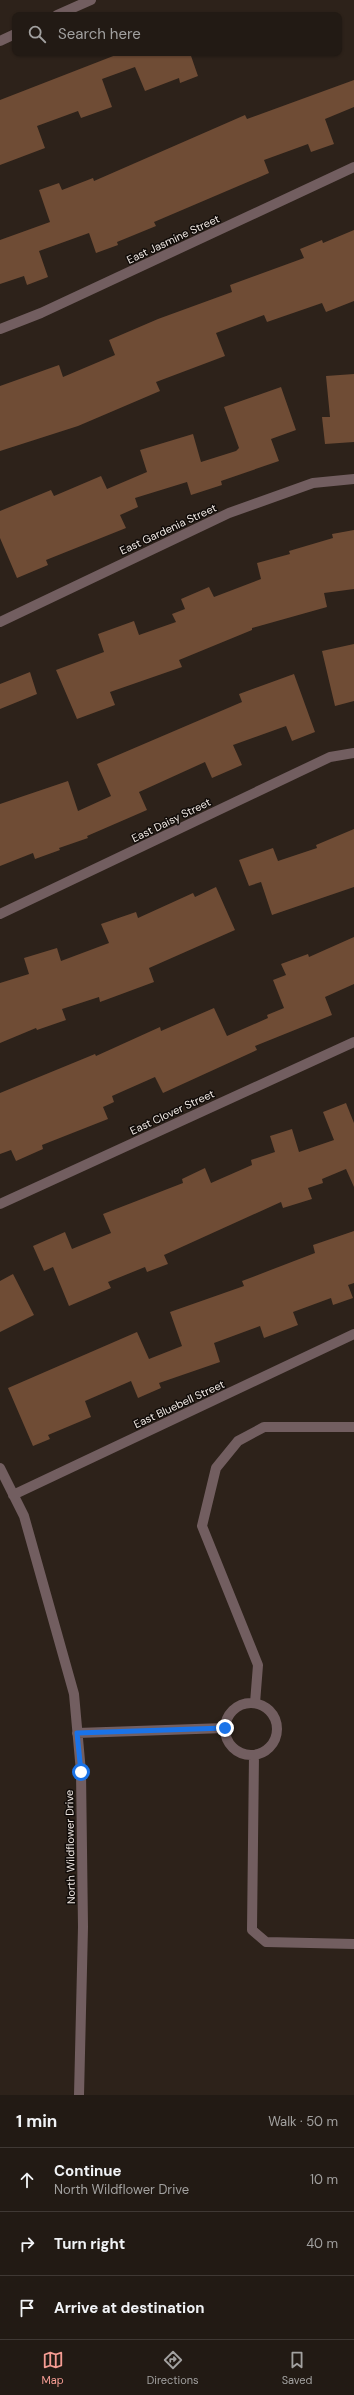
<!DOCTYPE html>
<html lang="en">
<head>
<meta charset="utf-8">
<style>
	:root { --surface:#221a14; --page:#2a231d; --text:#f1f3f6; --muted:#a2a1a0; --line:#3f3834; --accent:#f59c93 }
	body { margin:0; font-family:"DM Sans",sans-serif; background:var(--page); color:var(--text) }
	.stop { position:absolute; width:12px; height:12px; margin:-9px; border:3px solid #1a73e8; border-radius:50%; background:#fff }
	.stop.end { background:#1a73e8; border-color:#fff; box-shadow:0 1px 4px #0008 }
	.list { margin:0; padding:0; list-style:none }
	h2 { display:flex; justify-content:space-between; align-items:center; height:52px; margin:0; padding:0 16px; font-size:17px }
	h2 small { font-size:13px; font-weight:400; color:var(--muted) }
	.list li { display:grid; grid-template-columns:26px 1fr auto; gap:12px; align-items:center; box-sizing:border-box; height:64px; padding:0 16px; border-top:1px solid var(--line) }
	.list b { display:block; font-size:15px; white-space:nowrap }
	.list p { margin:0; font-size:13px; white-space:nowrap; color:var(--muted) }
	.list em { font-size:13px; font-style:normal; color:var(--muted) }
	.icon { flex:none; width:22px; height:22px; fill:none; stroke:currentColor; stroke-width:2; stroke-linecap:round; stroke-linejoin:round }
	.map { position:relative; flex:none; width:354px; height:2095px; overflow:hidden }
	.search { position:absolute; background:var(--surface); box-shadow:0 1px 3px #0004; left:12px; right:12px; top:12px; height:44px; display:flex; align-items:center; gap:10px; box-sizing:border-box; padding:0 14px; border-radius:8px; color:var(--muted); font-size:15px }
	.sheet { height:244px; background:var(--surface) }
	nav { display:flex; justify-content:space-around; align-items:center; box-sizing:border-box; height:56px; border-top:1px solid var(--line); background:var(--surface); font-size:11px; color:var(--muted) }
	nav a { display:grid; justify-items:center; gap:2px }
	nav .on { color:var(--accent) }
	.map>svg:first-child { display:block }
</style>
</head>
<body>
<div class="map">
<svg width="354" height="2095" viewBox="0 0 354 2095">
	<rect width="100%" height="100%" fill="#2d221a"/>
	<path fill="#6f4c35" d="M 121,53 L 190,53 L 198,76 L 180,83 L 179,78 L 145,91 L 135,67 L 102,79 L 112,107 L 81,118 L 78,111 L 37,126 L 45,148 L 0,165 L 0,100 Z
		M 354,80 L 354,107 L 325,119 L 334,144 L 311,152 L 308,144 L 264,160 L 269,173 L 154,222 L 156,226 L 117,242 L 118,245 L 96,253 L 89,233 L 39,251 L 48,277 L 27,285 L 24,276 L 0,284 L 0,240 L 50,222 L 39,190 L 59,183 L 62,190 L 93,178 L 94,181 L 245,115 L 247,119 Z
		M 354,230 L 354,301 L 326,312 L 322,303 L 267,322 L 264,315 L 216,333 L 225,356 L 156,382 L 160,391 L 78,426 L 0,451 L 0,386 L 59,365 L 63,377 L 115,355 L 109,340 L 158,319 L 232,292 L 230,285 L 304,258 L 300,249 L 322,240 L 323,243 Z
		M 354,374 L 354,442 L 325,444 L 322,417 L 330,417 L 326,376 Z
		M 281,387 L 296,430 L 271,439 L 279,461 L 221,481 L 222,485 L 191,495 L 187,482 L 135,498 L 138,507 L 120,515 L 126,528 L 46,560 L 48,565 L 17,578 L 0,538 L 0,511 L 51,490 L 54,496 L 101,476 L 107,489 L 147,472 L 140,450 L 193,434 L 201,462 L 236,451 L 239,448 L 224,407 Z
		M 354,530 L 354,589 L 324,593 L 327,607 L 252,628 L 252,630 L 179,660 L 182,667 L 110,692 L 115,705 L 77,719 L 56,670 L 104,652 L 98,634 L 134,621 L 139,635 L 176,622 L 172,614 L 185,609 L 181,599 L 209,587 L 214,597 L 261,579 L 257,563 L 290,554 L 289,551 L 333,538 L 332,534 Z
		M 354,644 L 354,701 L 335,706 L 322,651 Z
		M 30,672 L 37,694 L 0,709 L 0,684 Z
		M 294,674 L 315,732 L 292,741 L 286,726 L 233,745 L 242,765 L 212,778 L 205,762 L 139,792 L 147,810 L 87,836 L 88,838 L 59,848 L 60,850 L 35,859 L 33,853 L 0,866 L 0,804 L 68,781 L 78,811 L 111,796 L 97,764 L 242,702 L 239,694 Z
		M 354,829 L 354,887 L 272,915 L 261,882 L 249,886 L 239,860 L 273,848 L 278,861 L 317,848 L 316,845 Z
		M 216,887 L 235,930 L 149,968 L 154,982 L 100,1002 L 99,997 L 62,1009 L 66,1020 L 37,1030 L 36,1028 L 0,1043 L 0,983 L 29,974 L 24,958 L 57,948 L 61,961 L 109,943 L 101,924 L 136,912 L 138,918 L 193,893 L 195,897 Z
		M 354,937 L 354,984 L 325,997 L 332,1015 L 255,1046 L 257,1050 L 163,1093 L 155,1077 L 112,1096 L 114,1102 L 103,1107 L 108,1119 L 42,1145 L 43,1149 L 16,1161 L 11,1150 L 0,1154 L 0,1093 L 95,1054 L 96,1056 L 160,1027 L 161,1031 L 214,1008 L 227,1036 L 268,1018 L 267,1015 L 284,1008 L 273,980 L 286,975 L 281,964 L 308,954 L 309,957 Z
		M 346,1103 L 354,1123 L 354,1187 L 346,1169 L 322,1179 L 323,1183 L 308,1188 L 312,1199 L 283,1208 L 281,1202 L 164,1255 L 168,1264 L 147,1272 L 145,1267 L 108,1282 L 111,1288 L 69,1306 L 53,1267 L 44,1271 L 33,1246 L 65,1232 L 72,1249 L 111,1233 L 103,1214 L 183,1183 L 182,1179 L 205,1168 L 211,1183 L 252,1165 L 251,1160 L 275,1152 L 270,1136 L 292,1129 L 299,1152 L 334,1140 L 323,1112 Z
		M 354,1231 L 354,1283 L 348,1285 L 353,1298 L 333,1305 L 331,1298 L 293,1312 L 298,1325 L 264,1338 L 260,1326 L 214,1343 L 220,1362 L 159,1383 L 161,1388 L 138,1398 L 131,1381 L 85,1401 L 91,1417 L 48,1435 L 50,1439 L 33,1446 L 8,1388 L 137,1332 L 149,1359 L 182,1346 L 170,1312 L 244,1286 L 242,1281 L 315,1253 L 313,1245 Z
		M 13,1274 L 34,1315 L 0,1332 L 0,1281 Z"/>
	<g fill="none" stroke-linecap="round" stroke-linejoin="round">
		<path stroke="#725e60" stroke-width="10" d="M 57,15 L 91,0
			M 0,41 L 15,34
			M 0,329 L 41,313 L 354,167
			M 0,622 L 229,513 L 313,483 L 354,479
			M 0,914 L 330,757 L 354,753
			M 0,1204 L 354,1042
			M 0,1468 L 24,1516 L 74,1694 L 81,1772 L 83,1927 L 79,2095
			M 13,1495 L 354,1334
			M225 1729a26 26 0 1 1 52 0a26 26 0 1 1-52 0Z
			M 255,1703 L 258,1665 L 202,1526 L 216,1468 L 238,1441 L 264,1427 L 354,1427
			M 77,1733 L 225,1728
			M 254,1755 L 252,1930 L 266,1942 L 354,1944"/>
	</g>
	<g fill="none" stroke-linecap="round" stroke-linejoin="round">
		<path stroke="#1a73e8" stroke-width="5" d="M 81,1772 L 77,1733 L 225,1728"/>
	</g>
	<g text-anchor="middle" stroke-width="3" stroke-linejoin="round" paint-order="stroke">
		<g font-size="11" fill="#efe7e2" stroke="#110c09">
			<text transform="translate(173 239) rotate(-25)" y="4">East Jasmine Street</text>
			<text transform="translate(168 529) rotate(-25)" y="4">East Gardenia Street</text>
			<text transform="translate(171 820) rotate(-26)" y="4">East Daisy Street</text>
			<text transform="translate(172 1112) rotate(-25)" y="4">East Clover Street</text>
			<text transform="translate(179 1404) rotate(-25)" y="4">East Bluebell Street</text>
			<text transform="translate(70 1847) rotate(-91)" y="4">North Wildflower Drive</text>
		</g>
	</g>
</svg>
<div class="stop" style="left:81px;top:1772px"></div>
<div class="stop end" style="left:225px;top:1728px"></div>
<div class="search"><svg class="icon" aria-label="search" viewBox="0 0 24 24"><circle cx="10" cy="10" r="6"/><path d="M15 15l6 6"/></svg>Search here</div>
</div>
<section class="sheet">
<h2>1 min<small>Walk · 50 m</small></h2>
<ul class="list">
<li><svg class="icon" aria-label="ahead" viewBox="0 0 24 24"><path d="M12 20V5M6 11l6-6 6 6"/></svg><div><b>Continue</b><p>North Wildflower Drive</p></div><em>10 m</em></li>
<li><svg class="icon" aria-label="right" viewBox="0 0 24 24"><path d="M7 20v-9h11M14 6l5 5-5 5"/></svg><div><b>Turn right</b></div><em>40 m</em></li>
<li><svg class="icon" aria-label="arrive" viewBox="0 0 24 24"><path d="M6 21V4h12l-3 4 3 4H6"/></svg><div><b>Arrive at destination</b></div></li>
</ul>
</section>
<nav>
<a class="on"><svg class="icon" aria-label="map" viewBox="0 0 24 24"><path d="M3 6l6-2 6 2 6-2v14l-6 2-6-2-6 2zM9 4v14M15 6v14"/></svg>Map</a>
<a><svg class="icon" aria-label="directions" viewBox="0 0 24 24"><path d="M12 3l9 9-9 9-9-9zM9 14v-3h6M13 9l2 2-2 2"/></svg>Directions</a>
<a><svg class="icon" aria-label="saved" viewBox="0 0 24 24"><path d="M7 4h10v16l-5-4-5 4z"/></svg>Saved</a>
</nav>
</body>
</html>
